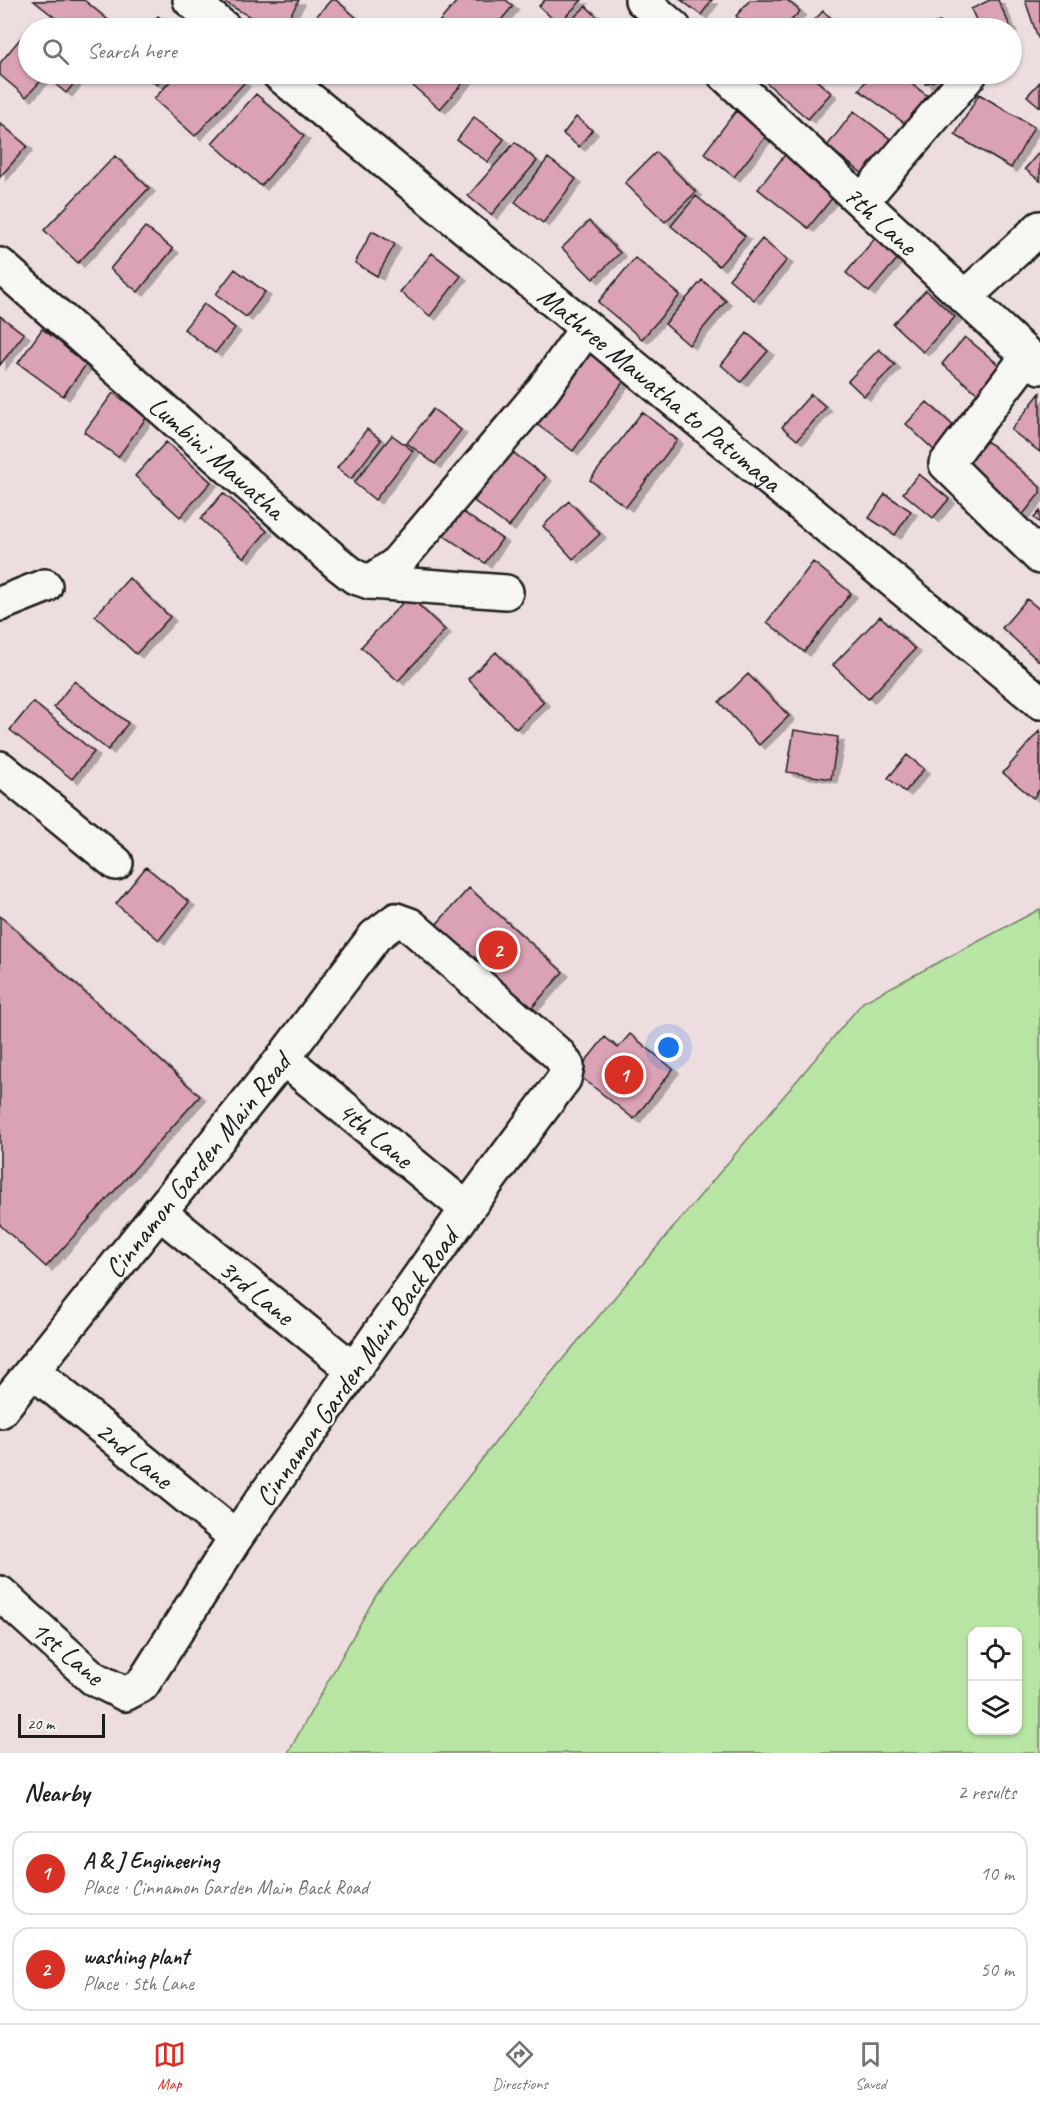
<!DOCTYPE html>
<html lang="en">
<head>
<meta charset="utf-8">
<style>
	:root { --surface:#fff; --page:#f6f6f6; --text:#202124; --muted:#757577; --line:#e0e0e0; --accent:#d93025 }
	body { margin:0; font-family:Caveat,sans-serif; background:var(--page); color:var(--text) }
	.controls { position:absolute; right:18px; bottom:18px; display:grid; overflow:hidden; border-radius:12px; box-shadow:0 2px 4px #0004 }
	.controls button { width:54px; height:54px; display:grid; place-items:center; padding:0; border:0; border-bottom:2px solid var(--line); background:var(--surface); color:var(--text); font:30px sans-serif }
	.scale { position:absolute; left:18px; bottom:15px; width:87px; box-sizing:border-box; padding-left:6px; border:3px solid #1c1c1c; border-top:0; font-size:16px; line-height:21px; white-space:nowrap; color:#1c1c1c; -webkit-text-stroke:4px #f6f6f2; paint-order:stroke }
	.you { position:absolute; left:669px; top:1048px; width:21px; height:21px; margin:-15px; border:4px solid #fff; border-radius:50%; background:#1a73e8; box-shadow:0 0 0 9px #1a73e833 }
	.badge { display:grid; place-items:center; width:39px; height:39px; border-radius:50%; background:var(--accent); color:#fff; font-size:20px; font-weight:700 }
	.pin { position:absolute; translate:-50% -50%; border:3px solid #fff; box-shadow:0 2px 6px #0006 }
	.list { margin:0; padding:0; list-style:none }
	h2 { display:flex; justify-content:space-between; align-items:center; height:78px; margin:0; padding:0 24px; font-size:26px }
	h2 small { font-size:20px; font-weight:400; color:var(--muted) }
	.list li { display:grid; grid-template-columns:39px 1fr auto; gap:18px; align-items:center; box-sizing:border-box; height:84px; margin:0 12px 12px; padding:0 12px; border:2px solid var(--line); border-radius:18px }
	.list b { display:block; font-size:22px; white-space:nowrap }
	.list p { margin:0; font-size:20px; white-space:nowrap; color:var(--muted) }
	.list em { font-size:20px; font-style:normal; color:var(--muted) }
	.icon { flex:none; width:33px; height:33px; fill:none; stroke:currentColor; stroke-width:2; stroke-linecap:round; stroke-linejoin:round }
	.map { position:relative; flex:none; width:1040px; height:1753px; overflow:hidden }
	.search { position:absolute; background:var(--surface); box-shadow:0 2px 4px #0004; left:18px; right:18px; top:18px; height:66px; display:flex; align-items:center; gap:15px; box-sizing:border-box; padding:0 21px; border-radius:33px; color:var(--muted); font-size:22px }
	.sheet { height:270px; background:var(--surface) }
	nav { display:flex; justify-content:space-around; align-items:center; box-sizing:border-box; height:84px; border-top:2px solid var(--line); background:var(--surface); font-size:16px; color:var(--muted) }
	nav a { display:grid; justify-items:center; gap:3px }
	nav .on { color:var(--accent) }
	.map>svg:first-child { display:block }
</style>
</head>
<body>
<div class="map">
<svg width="1040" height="1753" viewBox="0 0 1040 1753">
	<defs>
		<filter id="shadow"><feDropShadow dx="6" dy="4" stdDeviation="0" flood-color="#0004"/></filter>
	</defs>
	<rect width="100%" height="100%" fill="#eedddf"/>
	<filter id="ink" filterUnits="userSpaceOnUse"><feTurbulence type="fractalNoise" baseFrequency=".0167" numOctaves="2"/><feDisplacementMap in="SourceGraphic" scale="12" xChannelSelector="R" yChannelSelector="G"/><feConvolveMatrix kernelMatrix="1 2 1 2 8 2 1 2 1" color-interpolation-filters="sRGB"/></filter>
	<g filter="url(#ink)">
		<path fill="#b8e5a3" stroke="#6a8060" stroke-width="1.5" fill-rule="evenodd" d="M 1040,909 L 1040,1753 L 288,1753 L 375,1597 L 525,1404 L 863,1002 ZM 972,1632 L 1018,1632 L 1018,1730 L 972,1730 Z"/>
		<path fill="#daa2b4" stroke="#1c1c1c" stroke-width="1.5" filter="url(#shadow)" d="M 84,0 L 107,19 L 99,28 L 68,28 L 34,1 Z
			M 227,0 L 299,0 L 283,28 L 270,28 L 226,3 Z
			M 331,0 L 336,0 L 360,21 L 354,28 L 306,28 Z
			M 458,0 L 506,0 L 513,6 L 494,28 L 446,28 L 439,22 Z
			M 545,0 L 582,0 L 558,24 L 539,6 Z
			M 681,0 L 712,0 L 701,15 Z
			M 750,0 L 787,0 L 800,11 L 784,28 L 751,28 L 736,16 Z
			M 990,0 L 998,0 L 1011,28 L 980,28 L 971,9 Z
			M 1025,0 L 1040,0 L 1040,37 L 1038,38 Z
			M 586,6 L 608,28 L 563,28 Z
			M 823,11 L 842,28 L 807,28 Z
			M 158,16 L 172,28 L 148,28 Z
			M 940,22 L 942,28 L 920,28 Z
			M 28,29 L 28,74 L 47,74 L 26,97 L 0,75 L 0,63 Z
			M 52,74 L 82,74 L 66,93 L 48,78 Z
			M 143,74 L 167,74 L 157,85 Z
			M 177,74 L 233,74 L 244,83 L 195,136 L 154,99 Z
			M 423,74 L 471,74 L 440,109 L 413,86 Z
			M 765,74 L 809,74 L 831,93 L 808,119 L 761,78 Z
			M 871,74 L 898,74 L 929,97 L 907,125 L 859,90 Z
			M 922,74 L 953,74 L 925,84 Z
			M 1040,82 L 1040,107 L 1027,96 Z
			M 256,94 L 304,136 L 261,186 L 212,143 Z
			M 979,94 L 1034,127 L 1011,168 L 955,135 Z
			M 736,111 L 767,135 L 734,177 L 704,153 Z
			M 854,111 L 894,142 L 867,177 L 827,146 Z
			M 474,117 L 504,139 L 488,162 L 457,140 Z
			M 576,117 L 592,130 L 579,147 L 563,134 Z
			M 0,123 L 27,146 L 0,177 Z
			M 515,142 L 537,161 L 491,215 L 468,196 Z
			M 1040,151 L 1040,181 L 1025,169 Z
			M 656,152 L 696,192 L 665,222 L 625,183 Z
			M 787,152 L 837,192 L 808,228 L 758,189 Z
			M 115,156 L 149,188 L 78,263 L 44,230 Z
			M 548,158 L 576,179 L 543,223 L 515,202 Z
			M 696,196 L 745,236 L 719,266 L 671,226 Z
			M 589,221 L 620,253 L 593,279 L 562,248 Z
			M 145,227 L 173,249 L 138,292 L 110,269 Z
			M 372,231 L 395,244 L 377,276 L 355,263 Z
			M 876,237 L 899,257 L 869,292 L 846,273 Z
			M 762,239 L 787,260 L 754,300 L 729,279 Z
			M 432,253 L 461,276 L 430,316 L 400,292 Z
			M 635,258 L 680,295 L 642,339 L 598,302 Z
			M 235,269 L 265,292 L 246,317 L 216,294 Z
			M 702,280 L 726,301 L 689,345 L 665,324 Z
			M 926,290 L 955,317 L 923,352 L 893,324 Z
			M 204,304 L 235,328 L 215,353 L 184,329 Z
			M 0,316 L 24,334 L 0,365 Z
			M 42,329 L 88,362 L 63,396 L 18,363 Z
			M 747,333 L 768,351 L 741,382 L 721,365 Z
			M 965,337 L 1000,366 L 977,393 L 942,364 Z
			M 879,349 L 895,365 L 864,396 L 848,381 Z
			M 587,351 L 626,378 L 573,451 L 535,423 Z
			M 113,393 L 147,417 L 118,457 L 84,432 Z
			M 1040,393 L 1040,452 L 1011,430 Z
			M 811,394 L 826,407 L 797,440 L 782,427 Z
			M 927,402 L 958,430 L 937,453 L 906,424 Z
			M 433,409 L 461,430 L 435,464 L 407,443 Z
			M 642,412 L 677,440 L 626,507 L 590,480 Z
			M 367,429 L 381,440 L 351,479 L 337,468 Z
			M 392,435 L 413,451 L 375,500 L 354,483 Z
			M 987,441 L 1040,487 L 1040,493 L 1021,517 L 964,468 Z
			M 166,442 L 211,482 L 180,517 L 135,476 Z
			M 511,451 L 546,477 L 509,527 L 474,501 Z
			M 919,474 L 949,499 L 933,518 L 903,493 Z
			M 223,493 L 267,531 L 244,558 L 201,519 Z
			M 885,494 L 911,511 L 895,535 L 869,518 Z
			M 569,501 L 600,534 L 573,559 L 543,526 Z
			M 457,508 L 502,539 L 485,563 L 440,533 Z
			M 1040,511 L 1040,523 L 1034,518 Z
			M 813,562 L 851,593 L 804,652 L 767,622 Z
			M 129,578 L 170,617 L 136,654 L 95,616 Z
			M 409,596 L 445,630 L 398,681 L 361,647 Z
			M 1027,599 L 1040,610 L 1040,662 L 1002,628 Z
			M 880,616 L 915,649 L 868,699 L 833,665 Z
			M 496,652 L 544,702 L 516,729 L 468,679 Z
			M 748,674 L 789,716 L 759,745 L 719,702 Z
			M 74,681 L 128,723 L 108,750 L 54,707 Z
			M 33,702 L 94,752 L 72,779 L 10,730 Z
			M 794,730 L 838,737 L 831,779 L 787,772 Z
			M 1040,730 L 1040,789 L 1033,798 L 1003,773 Z
			M 907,755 L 924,769 L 905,792 L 888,778 Z
			M 146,867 L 189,902 L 159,940 L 116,904 Z
			M 469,888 L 563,972 L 528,1012 L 434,927 Z
			M 0,916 L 200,1096 L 46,1267 L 0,1225 Z
			M 630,1034 L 673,1069 L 634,1119 L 576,1073 L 605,1037 L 618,1048 Z"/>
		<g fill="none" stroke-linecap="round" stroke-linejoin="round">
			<defs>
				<g id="minor">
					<path d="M 190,0 L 224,28"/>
					<path d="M 642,0 L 674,28"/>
					<path id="s1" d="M 279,74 L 1040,702"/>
					<path id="s2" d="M 724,74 L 1040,367"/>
					<path d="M 862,201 L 970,74"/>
					<path id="s3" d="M 0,265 L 336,562 L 355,577 L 370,582 L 395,565 L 543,390 L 586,329"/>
					<path d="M 965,297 L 1040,228"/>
					<path d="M 1028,356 L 946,464 L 1040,557"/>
					<path d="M 370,582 L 506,592"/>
					<path d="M 0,604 L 45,586"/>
					<path d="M 0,768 L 116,863"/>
					<path id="s4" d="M 283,1058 L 467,1209"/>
					<path id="s5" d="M 159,1212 L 354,1370"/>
					<path id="s6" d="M 34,1372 L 236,1537"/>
					<path id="s7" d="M 0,1411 L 283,1058 L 375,936 L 396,920 L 410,925 L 559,1055 L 567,1066 L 564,1079 L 467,1209 L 236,1537 L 142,1685 L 125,1694 L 93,1678 L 0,1593"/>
				</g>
			</defs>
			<use href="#minor" stroke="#1c1c1c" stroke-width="38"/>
			<use href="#minor" stroke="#f6f6f2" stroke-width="33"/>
		</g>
	</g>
	<g text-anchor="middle" stroke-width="5" stroke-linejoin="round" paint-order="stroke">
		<g font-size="28" fill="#1c1c1c" stroke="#f6f6f2">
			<text dy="10" stroke="none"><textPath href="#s2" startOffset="214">7th Lane</textPath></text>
			<text dy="10" stroke="none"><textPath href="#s1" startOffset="494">Mathree Mawatha to Patumaga</textPath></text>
			<text dy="10" stroke="none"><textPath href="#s3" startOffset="290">Lumbini Mawatha</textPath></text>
			<text dy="10" stroke="none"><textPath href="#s4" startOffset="120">4th Lane</textPath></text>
			<text dy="10" stroke="none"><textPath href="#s7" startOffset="315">Cinnamon Garden Main Road</textPath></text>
			<text dy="10" stroke="none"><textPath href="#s5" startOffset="126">3rd Lane</textPath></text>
			<text transform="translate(356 1367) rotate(-55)" y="10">Cinnamon Garden Main Back Road</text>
			<text dy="10" stroke="none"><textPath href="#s6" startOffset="130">2nd Lane</textPath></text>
			<text transform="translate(68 1652) rotate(40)" y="10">1st Lane</text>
		</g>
	</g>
</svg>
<div class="controls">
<button><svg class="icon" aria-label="locate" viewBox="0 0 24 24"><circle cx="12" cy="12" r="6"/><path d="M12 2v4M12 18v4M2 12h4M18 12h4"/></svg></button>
<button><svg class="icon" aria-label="layers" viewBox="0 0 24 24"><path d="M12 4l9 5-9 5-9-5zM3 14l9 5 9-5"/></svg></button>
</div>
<div class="scale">20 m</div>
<div class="you"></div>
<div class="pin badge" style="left:624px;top:1075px">1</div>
<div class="pin badge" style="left:498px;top:950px">2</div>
<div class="search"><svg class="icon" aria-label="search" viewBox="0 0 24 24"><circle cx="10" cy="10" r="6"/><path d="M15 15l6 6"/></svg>Search here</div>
</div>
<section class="sheet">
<h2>Nearby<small>2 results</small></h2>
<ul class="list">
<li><span class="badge">1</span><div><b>A &amp; J Engineering</b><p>Place · Cinnamon Garden Main Back Road</p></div><em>10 m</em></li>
<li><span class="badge">2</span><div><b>washing plant</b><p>Place · 5th Lane</p></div><em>50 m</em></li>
</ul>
</section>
<nav>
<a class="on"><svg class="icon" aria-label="map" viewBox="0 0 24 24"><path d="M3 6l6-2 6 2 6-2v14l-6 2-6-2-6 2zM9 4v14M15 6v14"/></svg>Map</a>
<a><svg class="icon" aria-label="directions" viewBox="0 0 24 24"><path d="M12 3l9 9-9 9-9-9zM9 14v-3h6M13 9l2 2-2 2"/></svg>Directions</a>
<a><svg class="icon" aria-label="saved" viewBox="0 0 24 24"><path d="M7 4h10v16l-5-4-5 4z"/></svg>Saved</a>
</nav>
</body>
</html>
